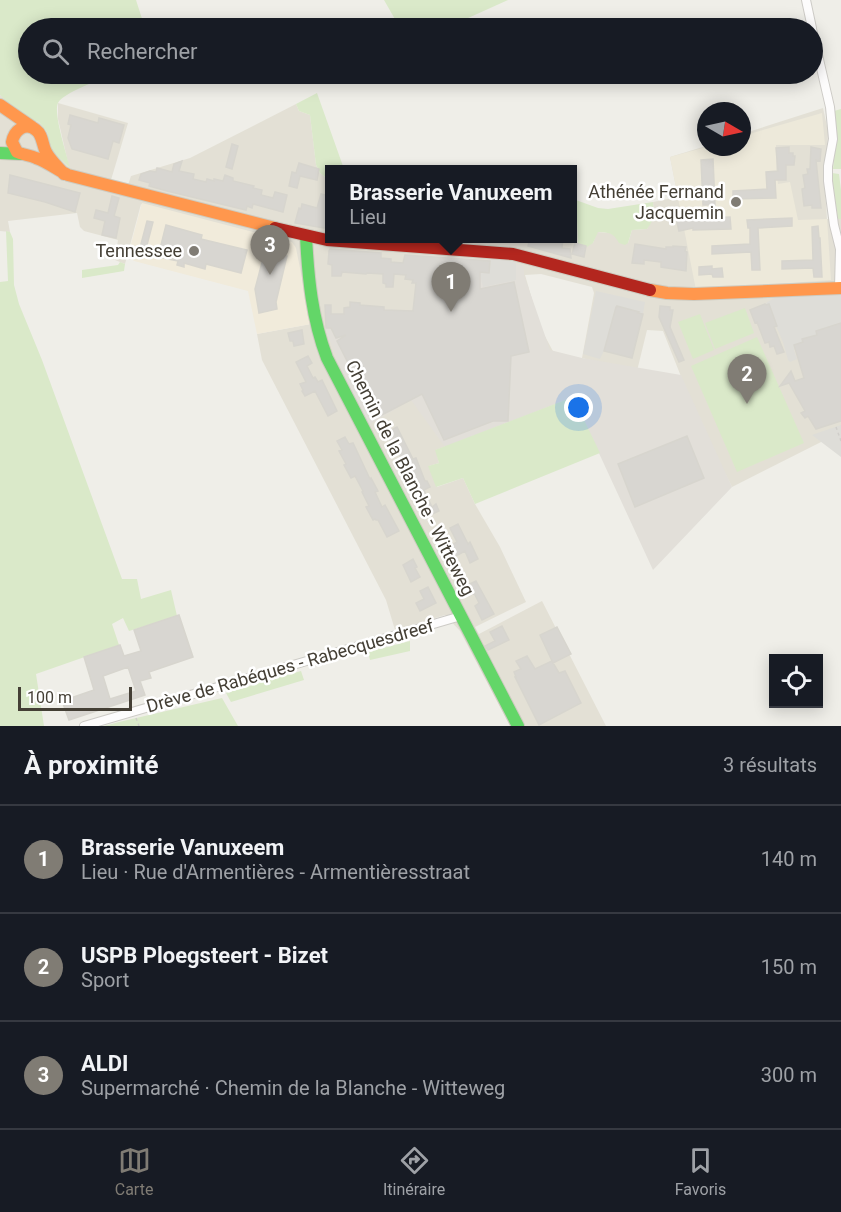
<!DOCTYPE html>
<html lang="fr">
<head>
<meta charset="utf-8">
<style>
	:root { --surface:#171b24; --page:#20242c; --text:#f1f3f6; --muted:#9ea1a6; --line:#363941; --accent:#807c74 }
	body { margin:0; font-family:Roboto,sans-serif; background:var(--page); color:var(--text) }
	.controls { position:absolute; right:18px; bottom:18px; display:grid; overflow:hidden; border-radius:0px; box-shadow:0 3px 15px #0003 }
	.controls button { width:54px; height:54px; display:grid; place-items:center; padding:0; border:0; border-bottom:2px solid var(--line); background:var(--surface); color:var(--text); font:30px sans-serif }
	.compass { position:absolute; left:697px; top:102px; width:54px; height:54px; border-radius:50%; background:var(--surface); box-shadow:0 3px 15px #0003; rotate:99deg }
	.scale { position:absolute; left:18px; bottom:15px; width:114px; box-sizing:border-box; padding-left:6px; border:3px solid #443f35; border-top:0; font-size:16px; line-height:21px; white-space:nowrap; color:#443f35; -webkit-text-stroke:4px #fff; paint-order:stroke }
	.you { position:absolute; left:579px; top:408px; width:21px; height:21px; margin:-15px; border:4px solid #fff; border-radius:50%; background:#1a73e8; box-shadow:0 0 0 9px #1a73e833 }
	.badge { display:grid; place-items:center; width:39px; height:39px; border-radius:50%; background:var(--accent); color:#fff; font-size:20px; font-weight:700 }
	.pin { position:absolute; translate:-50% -50px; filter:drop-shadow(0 2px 3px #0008) }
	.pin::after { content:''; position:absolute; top:32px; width:21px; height:18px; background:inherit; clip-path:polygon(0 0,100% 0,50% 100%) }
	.popup { position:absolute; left:325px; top:165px; width:252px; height:78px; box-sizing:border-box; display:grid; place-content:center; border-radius:0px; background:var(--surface); filter:drop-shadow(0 2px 4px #0005); font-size:20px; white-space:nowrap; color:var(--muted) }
	.popup b { font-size:22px; color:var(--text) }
	.popup::after { content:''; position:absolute; left:50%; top:100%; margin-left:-12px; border:12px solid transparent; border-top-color:var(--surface) }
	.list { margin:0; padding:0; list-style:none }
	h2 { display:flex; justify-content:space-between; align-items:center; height:78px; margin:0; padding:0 24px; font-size:26px }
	h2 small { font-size:20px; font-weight:400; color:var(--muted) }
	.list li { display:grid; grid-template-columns:39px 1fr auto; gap:18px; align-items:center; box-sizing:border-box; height:108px; padding:0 24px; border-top:2px solid var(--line) }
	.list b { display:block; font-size:22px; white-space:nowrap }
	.list p { margin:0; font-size:20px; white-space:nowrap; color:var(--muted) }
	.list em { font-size:20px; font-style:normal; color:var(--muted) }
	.icon { flex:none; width:33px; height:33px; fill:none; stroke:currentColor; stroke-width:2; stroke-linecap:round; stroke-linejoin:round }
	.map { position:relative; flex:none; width:841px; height:726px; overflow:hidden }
	.search { position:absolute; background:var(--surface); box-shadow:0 3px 15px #0003; left:18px; right:18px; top:18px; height:66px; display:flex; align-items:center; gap:15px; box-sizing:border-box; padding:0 21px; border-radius:33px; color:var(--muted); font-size:22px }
	.sheet { height:402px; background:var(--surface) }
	nav { display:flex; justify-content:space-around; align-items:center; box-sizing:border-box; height:84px; border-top:2px solid var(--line); background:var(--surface); font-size:16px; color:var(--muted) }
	nav a { display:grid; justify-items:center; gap:3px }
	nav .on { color:var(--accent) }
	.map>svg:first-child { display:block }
</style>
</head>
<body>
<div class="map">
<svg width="841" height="726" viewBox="0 0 841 726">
	<rect width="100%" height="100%" fill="#efeee8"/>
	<path fill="#e3e0d5" d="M 0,95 L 32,120 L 39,122 L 47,132 L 50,145 L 55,154 L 69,167 L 58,119 L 58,103 L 128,123 L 111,180 L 128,185 L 131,176 L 190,158 L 296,104 L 299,111 L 310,115 L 316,165 L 320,173 L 329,180 L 330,238 L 572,238 L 573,211 L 577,220 L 578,244 L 593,243 L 597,232 L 610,233 L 628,243 L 632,230 L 647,229 L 654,214 L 653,202 L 678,197 L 670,157 L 706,146 L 706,147 L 742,147 L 742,134 L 823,108 L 828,131 L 827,155 L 824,175 L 827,219 L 841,219 L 841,436 L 827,439 L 732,487 L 699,422 L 663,331 L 647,330 L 637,371 L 582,358 L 594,293 L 592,287 L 541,274 L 525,275 L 540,327 L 555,355 L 573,397 L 436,450 L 439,463 L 429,466 L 437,487 L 463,478 L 475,504 L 500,547 L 526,602 L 475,627 L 479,634 L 542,601 L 606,726 L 510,726 L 460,631 L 445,615 L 395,630 L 386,600 L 262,360 L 257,334 L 311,324 L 141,204 L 125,264 L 115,260 L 118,240 L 84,231 L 80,227 L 77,213 L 8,221 L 10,232 L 0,231 Z"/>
	<path fill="#f1ebdb" d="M 142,203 L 292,242 L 296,248 L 311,324 L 257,334 L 248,291 L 134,261 L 128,255 Z"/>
	<path fill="#e2dfd9" d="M 424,255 L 478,259 L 478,273 L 492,272 L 492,260 L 524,266 L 524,275 L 550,350 L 582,358 L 681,375 L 732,487 L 653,570 L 573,397 L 445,447 L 411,400 L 367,426 L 337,359 L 325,328 L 347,327 L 348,307 L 414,311 Z"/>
	<path fill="#ede9da" d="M 822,113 L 825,145 L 776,145 L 776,169 L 778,184 L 790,182 L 798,220 L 827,219 L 831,280 L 696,290 L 670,157 L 706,147 L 742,147 L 742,136 Z"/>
	<path fill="#dae9c9" d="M 0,0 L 136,0 L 145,28 L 28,28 L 28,74 L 113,74 C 101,79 63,93 58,103 C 53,113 67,155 70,168 L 55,154 L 50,145 L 47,132 L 39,122 L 32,120 L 11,106 L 0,95 Z
		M 384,0 L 508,0 L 446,28 L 400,28 Z
		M 317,93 L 344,169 L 330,170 L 329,180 L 320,173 L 316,165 L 310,115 L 299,111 L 296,104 Z
		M 841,109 L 841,169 L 833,169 L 836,138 L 834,111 Z
		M 832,173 L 839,174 L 841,190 L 841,219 L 835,219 L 832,195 Z
		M 573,199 L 598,208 L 608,209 L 653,202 C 654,214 655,219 647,229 L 632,230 L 628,243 L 625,245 L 619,243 C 613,232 609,233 598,232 L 593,243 L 587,247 L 578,244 L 577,220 L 573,211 Z
		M 6,231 L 10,232 L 13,239 L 14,285 L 19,304 L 42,360 L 122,579 L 137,579 L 141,599 L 171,590 L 177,616 L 129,631 L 123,618 L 112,624 L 119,645 L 36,674 L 44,726 L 0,726 L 0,282 L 8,281 Z
		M 120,262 L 125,264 L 124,271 L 82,278 L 82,270 L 118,265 Z
		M 745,308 L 754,333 L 715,349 L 705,323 Z
		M 700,314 L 714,350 L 693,359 L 678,322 Z
		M 757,337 L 804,443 L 737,472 L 691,366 Z
		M 573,397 L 600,453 L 475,504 L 463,478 L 436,487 L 428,466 L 439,463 L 435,450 Z
		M 410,641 L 410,651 L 370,660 L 368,652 Z
		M 301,671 L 304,680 L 231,702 L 226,693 Z
		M 222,698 L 238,726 L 104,726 L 119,722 Z"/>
	<path fill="#deddd8" d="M 491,258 L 516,262 L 516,280 L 483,287 L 480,274 L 490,268 Z
		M 596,291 L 645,302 L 643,314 L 616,307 L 604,351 L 600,359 L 583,354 Z
		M 781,294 L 841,295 L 841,325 L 840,323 L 816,331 L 818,337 L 794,345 L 795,349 L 794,350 L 797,359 L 790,362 L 788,360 L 783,342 L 766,303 Z
		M 841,425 L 841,457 L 812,435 Z"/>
	<path fill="#d8d6d1" stroke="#d7d5ce" stroke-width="1.5" fill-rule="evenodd" d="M 70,115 L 98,123 L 99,118 L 124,125 L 119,143 L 113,141 L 108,159 L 72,149 L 68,138 L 71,125 L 68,124 Z
		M 232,144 L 238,146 L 232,169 L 226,167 Z
		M 789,147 L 789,153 L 793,153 L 793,156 L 795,156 L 794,165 L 786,165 L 786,180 L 775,180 L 776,198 L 733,199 L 733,191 L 767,189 L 766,172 L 778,171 L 776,148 Z
		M 811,147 L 821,149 L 820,161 L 816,160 L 821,208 L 812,208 L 812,205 L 804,206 L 802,189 L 805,188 L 803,175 L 808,174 L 807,169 L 810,169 Z
		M 713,159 L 715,205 L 703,205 L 701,160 Z
		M 182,161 L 179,171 L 194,174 L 193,179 L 206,182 L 207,179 L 214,181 L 214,179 L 223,181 L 225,175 L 233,178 L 233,181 L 254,186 L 253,188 L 262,190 L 261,195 L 273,198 L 275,192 L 287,195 L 283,212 L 253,204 L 252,208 L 247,206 L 246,210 L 167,191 L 149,186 L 150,183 L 139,180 L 141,174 L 150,171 L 156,172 L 157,168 L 172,172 L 174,164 Z
		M 299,163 L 319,169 L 317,180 L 300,176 L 297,188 L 289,186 L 292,172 L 296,173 Z
		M 10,175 L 80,193 L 75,212 L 45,202 L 8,193 Z
		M 321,194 L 330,196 L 330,226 L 324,228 L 295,223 L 299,208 L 301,209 L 302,204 L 317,208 Z
		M 112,196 L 119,198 L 114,216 L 120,218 L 116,238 L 102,235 L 105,221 L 94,218 L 96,210 L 108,213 Z
		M 682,217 L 683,219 L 730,217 L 731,229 L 693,230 L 693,228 L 679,231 L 676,218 Z
		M 792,218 L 792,226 L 758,228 L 760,270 L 752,270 L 751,252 L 712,254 L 712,246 L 750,244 L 750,228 L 748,228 L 747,220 Z
		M 147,221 L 153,222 L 146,249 L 140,248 Z
		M 166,225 L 202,235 L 201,239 L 247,250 L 241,273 L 206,264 L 205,269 L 184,263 L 184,267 L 177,265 L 178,261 L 158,257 Z
		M 818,226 L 819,238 L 820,238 L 822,277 L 814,277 L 813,268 L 782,269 L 782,261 L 813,260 L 812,227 Z
		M 530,238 L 563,238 L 562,248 L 570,249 L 571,258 L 528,246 Z
		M 575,243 L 586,246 L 584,257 L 572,254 Z
		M 635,244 L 666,249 L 666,247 L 673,247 L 673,246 L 686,247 L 685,251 L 687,252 L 686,271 L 661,267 L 661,262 L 644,260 L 644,264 L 632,263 Z
		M 330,249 L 381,253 L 381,258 L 391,259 L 391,262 L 403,263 L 405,255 L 490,261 L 489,273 L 480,272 L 480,289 L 514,282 L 529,352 L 511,356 L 508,421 L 493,421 L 444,440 L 422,394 L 376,418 L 337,341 L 346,335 L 336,338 L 331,328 L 326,328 L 325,305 L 331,305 L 331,314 L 344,314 L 344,308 L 350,307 L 350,302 L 360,303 L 360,305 L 384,307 L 384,310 L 413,311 L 416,283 L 412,283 L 413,280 L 405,279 L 406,275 L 394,274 L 393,287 L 386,287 L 386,284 L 383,283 L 383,274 L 367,273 L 366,274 L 342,272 L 341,276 L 332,276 L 332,265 L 328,264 L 329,251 Z
		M 265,251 L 287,256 L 276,302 L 277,309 L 259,313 L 255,289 Z
		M 712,266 L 712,269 L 722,268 L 723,277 L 713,277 L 712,274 L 699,275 L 699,267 Z
		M 765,304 L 766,305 L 769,304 L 777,326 L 774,327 L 784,352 L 777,354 L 774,346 L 770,347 L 769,342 L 765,343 L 757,322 L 755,323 L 750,310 Z
		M 617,306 L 639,312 L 638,313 L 643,314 L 632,358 L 604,351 L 616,307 L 617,307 Z
		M 660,306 L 670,307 L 670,310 L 673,310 L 670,327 L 684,360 L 679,362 L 659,317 Z
		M 841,323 L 841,421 L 816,429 L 808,416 L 805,418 L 801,413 L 805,411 L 789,383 L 780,386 L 791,371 L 795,381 L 804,378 L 794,345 L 803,342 L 802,339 L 817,335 L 816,331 Z
		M 302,330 L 304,344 L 294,346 L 293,341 L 290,341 L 288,333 Z
		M 308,356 L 312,363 L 307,366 L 313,378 L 315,377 L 318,382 L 322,380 L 337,411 L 328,416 L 315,391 L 305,396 L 302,391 L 303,390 L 300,384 L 306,382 L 296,362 Z
		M 397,427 L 413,459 L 416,458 L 425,481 L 427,481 L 430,487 L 424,490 L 432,507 L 436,504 L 439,511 L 424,518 L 416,500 L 420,498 L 409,472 L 406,473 L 396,444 L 392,446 L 387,432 Z
		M 687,436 L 704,478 L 635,507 L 618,464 Z
		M 345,437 L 349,444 L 353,443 L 370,479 L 371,478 L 378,491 L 375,492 L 382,507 L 385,505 L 399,531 L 387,537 L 378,520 L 376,520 L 375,519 L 373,520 L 366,507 L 369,506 L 362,492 L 363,491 L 355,476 L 351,478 L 344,465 L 346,464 L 339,451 L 342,450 L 337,441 Z
		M 458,524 L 468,544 L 470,542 L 478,559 L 470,563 L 465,551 L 452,558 L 447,548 L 457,542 L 450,528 Z
		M 413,559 L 417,567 L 415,568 L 420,577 L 411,582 L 403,565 Z
		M 476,581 L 494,614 L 482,620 L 475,606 L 479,603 L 474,593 L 468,596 L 463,587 Z
		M 428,587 L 436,603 L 420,611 L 416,603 L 424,599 L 420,591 Z
		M 179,615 L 193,657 L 149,672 L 151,678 L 140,681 L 145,695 L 69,720 L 62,701 L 94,690 L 84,657 L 120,645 L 124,656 L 141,651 L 134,630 ZM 128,667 L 136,691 L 110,699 L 103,676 Z
		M 502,626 L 509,640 L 488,650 L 485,646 L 495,641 L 490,632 Z
		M 557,627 L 571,654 L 553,663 L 540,635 Z
		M 527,656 L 535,669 L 552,661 L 559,673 L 565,671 L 581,703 L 539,725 L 515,677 L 516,677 L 514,672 L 521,669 L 516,661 Z"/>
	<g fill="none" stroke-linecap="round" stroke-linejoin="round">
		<defs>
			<path id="street" d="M 806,0 L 812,28
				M 812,29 L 830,107 L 833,139 L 828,166 L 828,181 L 834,225 L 840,249 L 839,288
				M 84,726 L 461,616"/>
			<path id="fast" d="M 0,153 L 21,154
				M 306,236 C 308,277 312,319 327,358 L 518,726"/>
			<path id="slow" d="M 0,105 L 32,127
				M 64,174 C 58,167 50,160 46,152 C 42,145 43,135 36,130 C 25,121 14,131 12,142 L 17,152 C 23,155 30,155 36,158 C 48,162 57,170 68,175 L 275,228
				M 650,290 L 667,293 L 694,294 L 841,288"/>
			<path id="jam" d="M 275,228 L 327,240 L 513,254 L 650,290"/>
		</defs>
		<use href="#street" stroke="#cdcbc6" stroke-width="10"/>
		<use href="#fast" stroke="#cecbc0" stroke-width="14"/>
		<use href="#slow" stroke="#cecbc0" stroke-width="14"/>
		<use href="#jam" stroke="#cecbc0" stroke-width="14"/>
		<path stroke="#d0ceca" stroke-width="1.5" stroke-dasharray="3 3" stroke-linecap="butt" d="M 836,427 L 841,441
			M 136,718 L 139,726"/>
		<use href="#street" stroke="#fdfcfc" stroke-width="8"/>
		<use href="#fast" stroke="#63d668" stroke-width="12"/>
		<use href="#slow" stroke="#ff974d" stroke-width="12"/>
		<use href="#jam" stroke="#b3261e" stroke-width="12"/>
	</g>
	<g fill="#807c74" stroke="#fff" stroke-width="2">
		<circle cx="736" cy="202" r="6"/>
		<circle cx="194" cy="251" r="6"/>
	</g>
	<g text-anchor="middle" stroke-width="5" stroke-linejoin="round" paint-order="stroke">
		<g font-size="18" fill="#443f35" stroke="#fff" text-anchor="end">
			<text x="724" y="198">Athénée Fernand<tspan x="724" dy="21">Jacquemin</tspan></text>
			<text x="182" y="257">Tennessee</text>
		</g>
		<g font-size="18" fill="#443f35" stroke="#fff">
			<text transform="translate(410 478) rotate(63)" y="6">Chemin de la Blanche - Witteweg</text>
			<text transform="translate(290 666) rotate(-16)" y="6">Drève de Rabéques - Rabecquesdreef</text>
		</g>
	</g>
</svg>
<div class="controls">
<button><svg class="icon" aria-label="locate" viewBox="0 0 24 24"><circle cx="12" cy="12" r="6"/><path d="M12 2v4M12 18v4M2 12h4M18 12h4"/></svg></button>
</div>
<svg class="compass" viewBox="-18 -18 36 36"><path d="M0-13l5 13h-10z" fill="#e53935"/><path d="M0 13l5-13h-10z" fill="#9ea1a6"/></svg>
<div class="scale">100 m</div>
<div class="you"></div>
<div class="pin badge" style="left:451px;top:312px">1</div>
<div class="popup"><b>Brasserie Vanuxeem</b>Lieu</div>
<div class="pin badge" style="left:747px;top:404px">2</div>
<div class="pin badge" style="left:270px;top:275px">3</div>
<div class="search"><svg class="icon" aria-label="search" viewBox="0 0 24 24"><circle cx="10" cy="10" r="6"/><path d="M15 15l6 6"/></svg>Rechercher</div>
</div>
<section class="sheet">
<h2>À proximité<small>3 résultats</small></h2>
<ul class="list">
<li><span class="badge">1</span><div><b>Brasserie Vanuxeem</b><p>Lieu · Rue d'Armentières - Armentièresstraat</p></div><em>140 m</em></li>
<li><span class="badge">2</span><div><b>USPB Ploegsteert - Bizet</b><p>Sport</p></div><em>150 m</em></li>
<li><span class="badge">3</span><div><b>ALDI</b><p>Supermarché · Chemin de la Blanche - Witteweg</p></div><em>300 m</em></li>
</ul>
</section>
<nav>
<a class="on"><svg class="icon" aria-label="map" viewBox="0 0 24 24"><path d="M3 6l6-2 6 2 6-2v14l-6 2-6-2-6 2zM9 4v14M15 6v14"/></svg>Carte</a>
<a><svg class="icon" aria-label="directions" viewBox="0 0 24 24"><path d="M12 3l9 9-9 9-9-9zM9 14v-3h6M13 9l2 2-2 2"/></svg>Itinéraire</a>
<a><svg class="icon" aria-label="saved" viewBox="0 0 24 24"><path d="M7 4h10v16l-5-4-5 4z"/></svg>Favoris</a>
</nav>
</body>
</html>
